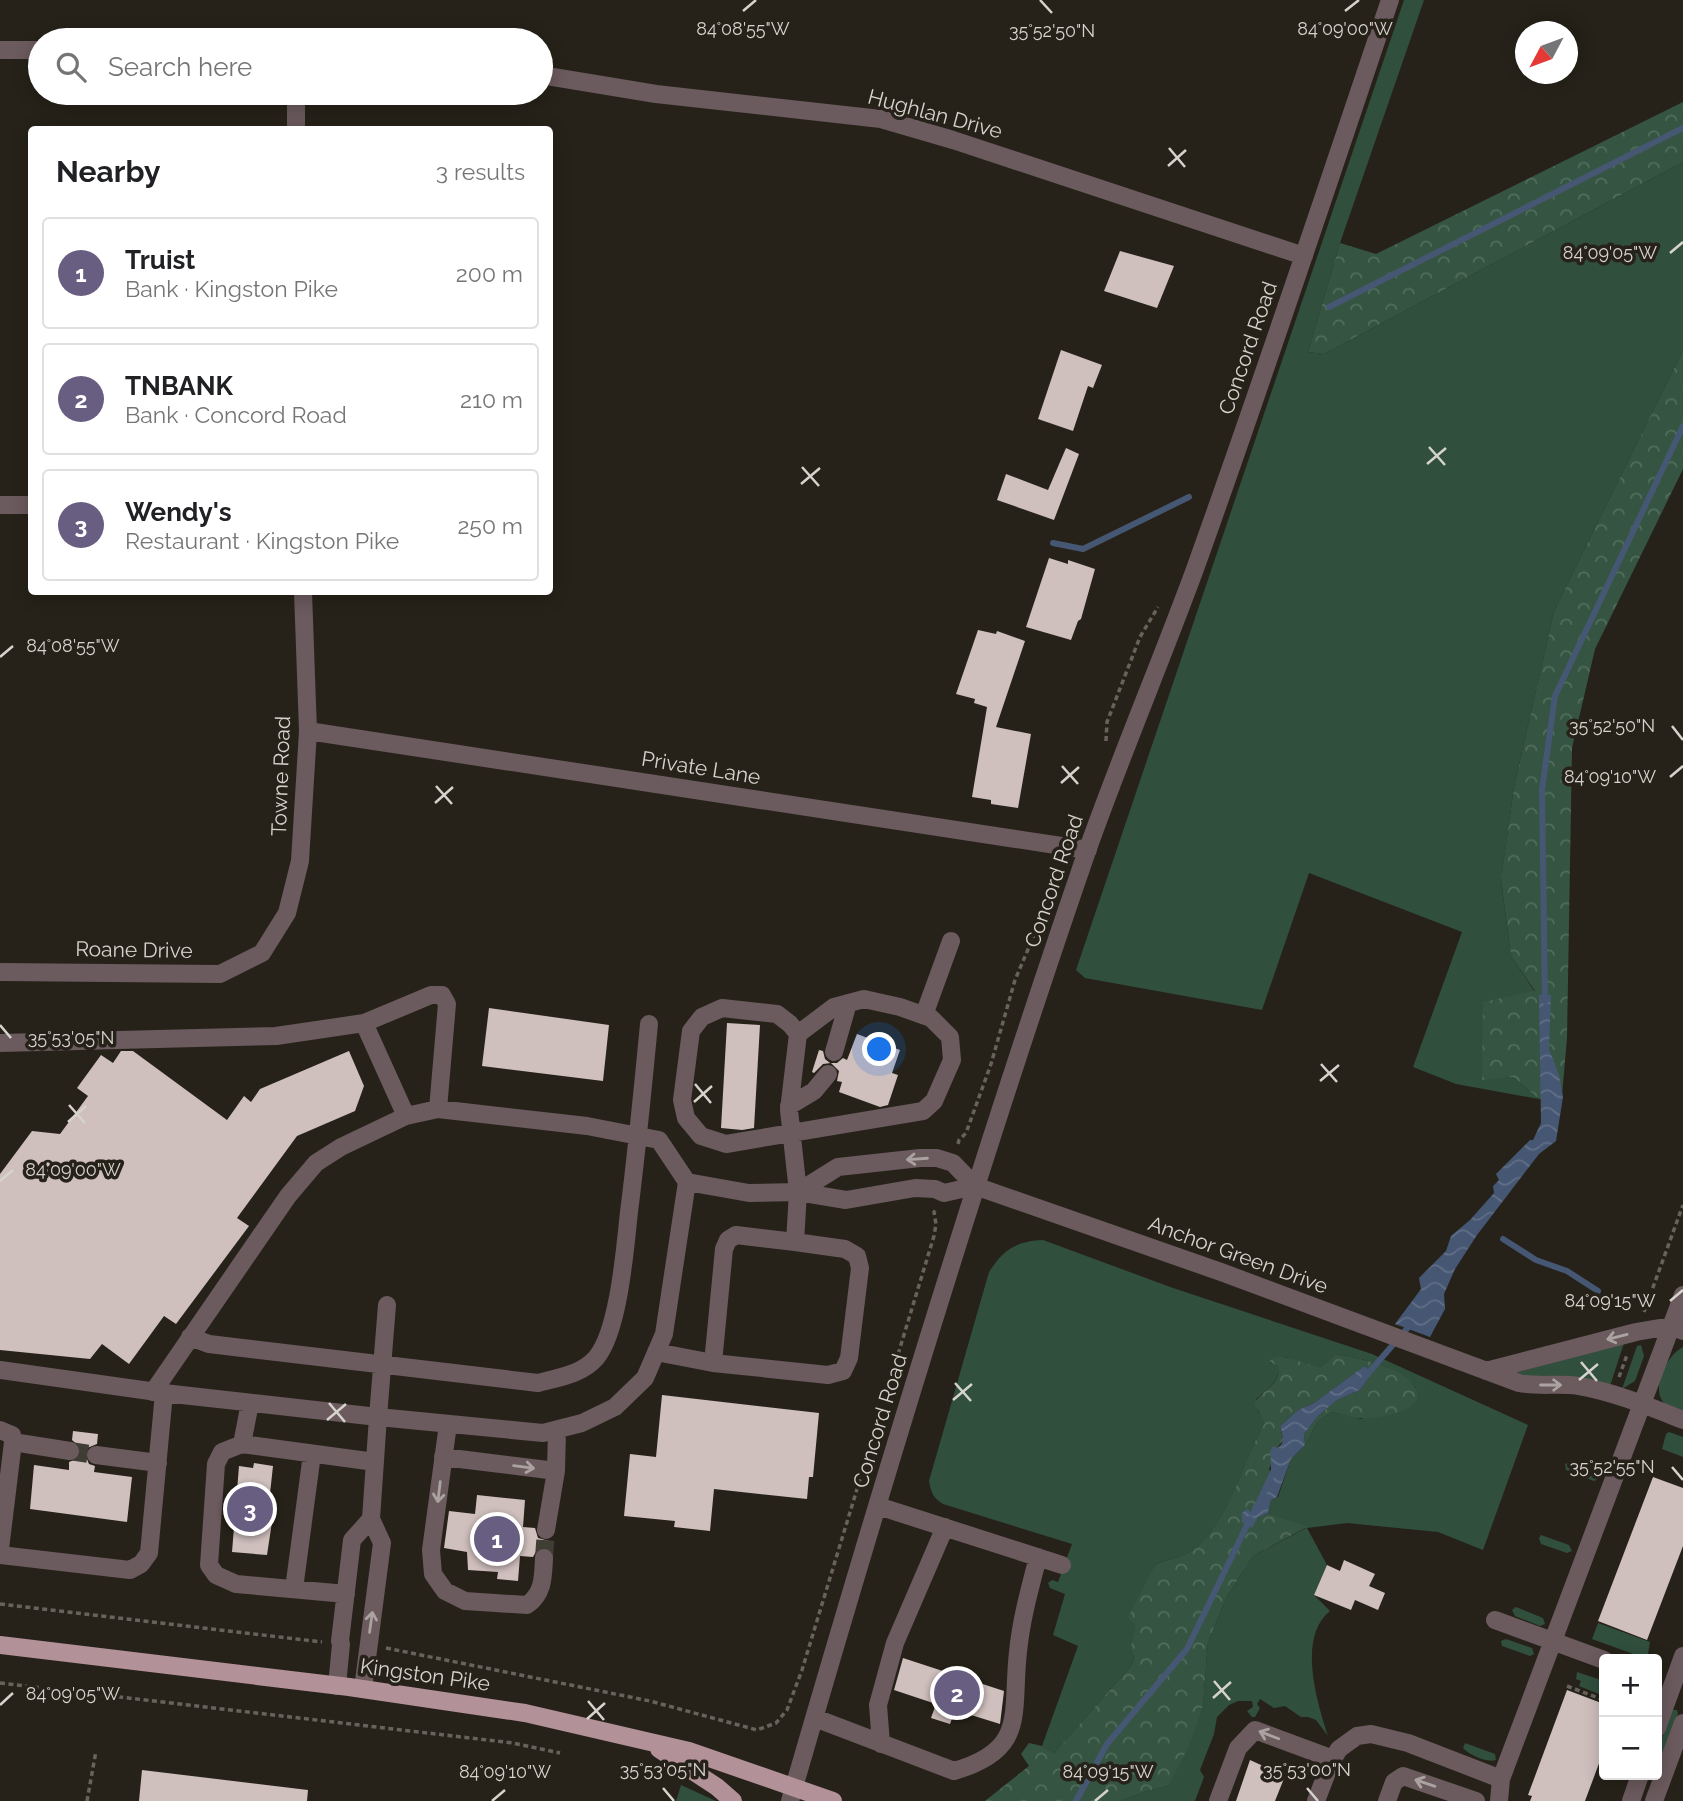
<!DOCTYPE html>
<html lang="en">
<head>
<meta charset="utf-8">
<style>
	:root { --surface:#fff; --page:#f6f6f6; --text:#202124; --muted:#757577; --line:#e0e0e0; --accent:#685e81 }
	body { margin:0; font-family:Raleway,sans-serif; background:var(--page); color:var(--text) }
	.controls { position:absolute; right:21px; bottom:21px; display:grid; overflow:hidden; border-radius:7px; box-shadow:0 4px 18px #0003 }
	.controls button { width:63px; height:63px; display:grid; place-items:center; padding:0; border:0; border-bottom:2px solid var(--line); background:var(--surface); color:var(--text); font:35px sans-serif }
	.compass { position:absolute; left:1515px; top:21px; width:63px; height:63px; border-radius:50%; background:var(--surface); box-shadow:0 4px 18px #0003; rotate:229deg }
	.you { position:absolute; left:880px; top:1050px; width:24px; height:24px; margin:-18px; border:5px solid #fff; border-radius:50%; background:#1a73e8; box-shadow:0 0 0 10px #1a73e833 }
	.badge { display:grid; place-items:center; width:46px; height:46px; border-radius:50%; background:var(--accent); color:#fff; font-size:23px; font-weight:700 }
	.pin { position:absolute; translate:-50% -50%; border:4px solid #fff; box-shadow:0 2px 7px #0006 }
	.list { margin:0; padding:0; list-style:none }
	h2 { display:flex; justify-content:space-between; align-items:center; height:91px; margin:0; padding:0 28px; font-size:30px }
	h2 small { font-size:23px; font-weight:400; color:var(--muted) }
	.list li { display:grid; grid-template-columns:46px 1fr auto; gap:21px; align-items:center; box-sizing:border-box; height:112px; margin:0 14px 14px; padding:0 14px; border:2px solid var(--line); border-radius:7px }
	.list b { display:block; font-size:26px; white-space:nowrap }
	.list p { margin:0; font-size:23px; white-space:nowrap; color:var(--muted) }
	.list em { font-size:23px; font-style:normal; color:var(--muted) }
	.icon { flex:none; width:38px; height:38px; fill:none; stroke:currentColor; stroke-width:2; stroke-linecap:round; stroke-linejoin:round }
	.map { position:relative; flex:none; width:1683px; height:1801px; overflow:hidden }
	.search { position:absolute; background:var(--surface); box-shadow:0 4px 18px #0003; left:28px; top:28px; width:525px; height:77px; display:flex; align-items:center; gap:18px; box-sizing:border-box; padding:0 24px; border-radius:38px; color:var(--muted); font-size:26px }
	.panel { position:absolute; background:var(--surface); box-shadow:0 4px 18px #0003; left:28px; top:126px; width:525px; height:469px; border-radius:7px }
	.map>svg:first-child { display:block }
</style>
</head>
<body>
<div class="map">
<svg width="1683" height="1801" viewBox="0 0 1683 1801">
	<defs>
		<pattern id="forest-crowns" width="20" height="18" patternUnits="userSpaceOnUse" patternTransform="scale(1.75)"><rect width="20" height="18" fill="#355542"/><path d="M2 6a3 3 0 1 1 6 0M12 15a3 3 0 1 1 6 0" fill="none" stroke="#526d5c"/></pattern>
		<pattern id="water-waves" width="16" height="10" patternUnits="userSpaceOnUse" patternTransform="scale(1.75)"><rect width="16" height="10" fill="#465773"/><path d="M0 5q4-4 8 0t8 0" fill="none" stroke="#606e86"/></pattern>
	</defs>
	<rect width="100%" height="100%" fill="#262219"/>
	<path fill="#314f3d" d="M 1404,0 L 1424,0 L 1340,243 L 1308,352 L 1324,354 L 1683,162 L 1683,350 L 1554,611 L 1514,787 L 1501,881 L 1511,956 L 1535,992 L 1482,1079 L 1513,1077 L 1539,1099 L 1456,1084 L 1413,1067 L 1462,932 L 1309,873 L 1262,1010 L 1085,978 L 1076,970 Z
		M 1043,1240 L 1173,1288 L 1372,1354 L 1528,1425 L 1483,1550 L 1438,1532 L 1347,1523 L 1307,1528 L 1327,1565 L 1314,1595 L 1330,1611 C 1297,1637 1317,1702 1328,1736 L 1316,1720 L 1308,1717 L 1301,1717 L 1285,1706 L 1274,1708 L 1260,1699 L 1257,1704 L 1260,1708 L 1255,1717 L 1252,1717 L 1247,1711 L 1253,1707 L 1252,1701 L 1238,1701 L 1229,1705 L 1217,1717 L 1214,1734 L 1200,1770 L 1204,1777 L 1195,1801 L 1120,1801 L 1147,1791 L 1168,1786 L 1203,1705 L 1208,1642 L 1226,1598 L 1253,1556 L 1306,1528 L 1268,1513 L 1271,1500 L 1278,1497 L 1291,1459 L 1305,1445 L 1318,1421 L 1332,1412 L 1361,1419 L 1416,1388 C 1399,1366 1360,1358 1335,1354 L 1321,1367 L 1309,1366 L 1286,1357 L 1269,1363 L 1277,1364 C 1283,1380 1267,1389 1256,1399 L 1258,1411 L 1266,1422 C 1241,1463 1233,1514 1197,1547 C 1188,1556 1168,1559 1156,1564 L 1130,1650 L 1134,1657 L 1132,1665 L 1054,1753 L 1042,1746 L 1078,1646 L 1053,1635 L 1065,1594 L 1050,1588 L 1048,1583 L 1052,1580 L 1058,1582 L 1072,1544 L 943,1504 C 933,1498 931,1492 929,1481 L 989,1272 C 1003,1250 1016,1241 1043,1240 Z
		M 1624,1343 L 1610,1386 L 1532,1378 L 1515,1373 Z
		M 1641,1345 L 1644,1356 L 1635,1381 L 1622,1389 L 1637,1346 Z
		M 1683,1347 L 1683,1413 C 1677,1410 1667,1408 1663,1402 C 1651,1386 1668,1354 1683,1347 Z
		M 1669,1432 L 1683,1437 L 1683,1457 L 1662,1449 L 1666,1434 Z
		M 1570,1462 L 1595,1472 L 1598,1479 L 1594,1481 L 1566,1470 L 1565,1464 Z
		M 1541,1535 L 1569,1545 L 1572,1551 L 1567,1553 L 1541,1544 L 1539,1538 Z
		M 1516,1607 L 1543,1618 L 1545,1624 L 1540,1626 L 1515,1616 L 1512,1610 Z
		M 1598,1623 L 1650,1642 L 1647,1659 L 1592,1639 Z
		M 1506,1639 L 1532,1648 L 1534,1654 L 1530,1656 L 1502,1646 L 1501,1641 Z
		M 1577,1672 L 1604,1681 L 1604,1696 L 1579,1686 L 1581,1681 L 1576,1679 Z
		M 1673,1710 L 1677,1710 L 1678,1714 L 1657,1774 L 1657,1749 Z
		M 1465,1743 L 1495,1754 L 1496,1760 C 1487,1763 1469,1755 1463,1748 Z
		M 681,1785 L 716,1801 L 676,1801 Z"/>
	<path fill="url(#forest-crowns)" d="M 1683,102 L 1683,162 L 1324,354 L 1308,352 L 1340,243 L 1376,254 Z
		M 1683,350 L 1683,469 L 1595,649 L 1572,748 L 1567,1038 L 1562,1095 L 1539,1099 L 1513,1077 L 1482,1080 L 1483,1002 L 1535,991 L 1511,956 L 1501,880 L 1514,787 L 1554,611 Z
		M 1335,1354 C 1355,1357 1397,1366 1411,1382 C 1436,1409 1381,1418 1364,1418 C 1354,1419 1342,1414 1332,1412 L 1318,1421 L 1305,1445 L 1304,1434 L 1318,1416 L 1337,1400 L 1360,1390 L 1373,1372 L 1364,1366 L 1314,1403 L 1298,1410 L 1280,1426 L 1283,1440 L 1277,1448 L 1269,1469 L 1273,1478 L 1263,1498 L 1254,1505 L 1257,1518 L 1268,1513 L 1307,1527 L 1253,1556 L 1226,1598 L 1208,1642 L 1203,1705 L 1188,1748 L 1168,1786 L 1147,1791 L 1120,1801 L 985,1801 L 1029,1766 L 1021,1754 L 1029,1743 L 1042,1746 L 1054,1753 L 1132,1665 L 1134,1657 L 1130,1650 L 1136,1626 L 1128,1617 L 1156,1564 C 1168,1559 1188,1556 1197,1547 C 1233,1513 1241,1464 1265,1423 L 1254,1403 C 1262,1390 1284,1383 1277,1365 L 1268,1362 C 1285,1349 1301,1366 1321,1367 Z"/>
	<path fill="url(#water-waves)" d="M 1539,995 L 1551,995 L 1549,1049 L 1559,1075 L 1563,1097 L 1556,1141 L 1539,1154 L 1477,1235 L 1455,1269 L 1444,1294 L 1445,1309 L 1430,1337 L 1395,1324 L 1421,1289 L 1419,1278 L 1446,1251 L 1451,1236 L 1470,1220 L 1494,1193 L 1493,1186 L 1499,1180 L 1496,1174 L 1530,1140 L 1533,1140 L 1541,1123 Z
		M 1364,1366 L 1373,1372 L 1360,1390 L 1337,1400 L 1318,1416 L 1304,1434 L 1305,1445 L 1291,1459 L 1277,1497 L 1271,1500 L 1268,1513 L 1257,1518 L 1252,1528 L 1242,1522 L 1242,1513 L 1247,1509 L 1251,1512 L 1253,1505 L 1263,1498 L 1273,1478 C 1269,1468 1272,1462 1270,1452 L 1273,1446 L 1277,1448 C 1286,1444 1282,1434 1280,1426 L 1298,1410 L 1314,1403 Z"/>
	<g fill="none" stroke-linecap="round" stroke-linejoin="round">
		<path stroke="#465773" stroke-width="6" d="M 1329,307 L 1683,128
			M 1053,543 L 1083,549 L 1189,497
			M 1545,1001 L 1542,790 L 1555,696 L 1683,426
			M 1503,1239 L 1536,1260 L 1567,1271 L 1598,1291
			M 1365,1377 L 1411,1324
			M 1257,1506 L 1275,1468
			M 1076,1801 L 1107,1744 L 1187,1649 L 1250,1519"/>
	</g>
	<path fill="#cfbfbd" d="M 1120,251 L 1174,266 L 1157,308 L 1104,291 Z
		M 1061,350 L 1102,365 L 1093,388 L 1088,386 L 1073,431 L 1038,419 Z
		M 1066,448 L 1079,454 L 1054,520 L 997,500 L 1006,474 L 1048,490 Z
		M 1049,558 L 1068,564 L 1068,560 L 1095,569 L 1081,619 L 1078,621 L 1071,640 L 1026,627 Z
		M 978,630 L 996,634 L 997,631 L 1025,641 L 996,727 L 1031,734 L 1018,808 L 991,804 L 991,800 L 972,797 L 987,707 L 974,703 L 975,699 L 956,694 Z
		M 489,1008 L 609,1025 L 603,1081 L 482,1066 Z
		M 727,1023 L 760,1025 L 754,1128 L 742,1130 L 721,1128 Z
		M 857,1034 L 900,1050 L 892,1073 L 898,1075 L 888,1105 L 880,1107 L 839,1092 L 842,1082 L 837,1081 L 839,1071 L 831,1063 L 823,1064 L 814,1073 L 812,1072 L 819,1050 L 823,1051 L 825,1059 L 830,1063 L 837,1063 L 843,1058 L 847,1060 Z
		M 121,1051 L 133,1051 L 227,1120 L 244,1096 L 251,1102 L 260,1089 L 349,1051 L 364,1086 L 355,1111 L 297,1136 L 237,1218 L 249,1226 L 176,1324 L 164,1316 L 129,1364 L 102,1344 L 90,1359 L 0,1350 L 0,1174 L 32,1131 L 60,1134 L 88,1096 L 77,1088 L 101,1055 L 113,1063 Z
		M 662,1395 L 819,1413 L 813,1477 L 809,1477 L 807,1499 L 714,1489 L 710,1531 L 674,1527 L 675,1521 L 624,1516 L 630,1454 L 656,1457 Z
		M 73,1431 L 98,1434 L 97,1444 L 87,1448 L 85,1454 L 89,1464 L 95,1466 L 94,1472 L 132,1477 L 127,1522 L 30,1509 L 34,1465 L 69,1470 L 69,1462 L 79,1458 L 81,1448 L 72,1440 Z
		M 254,1463 L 273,1466 L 267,1521 L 272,1522 L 267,1555 L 232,1552 L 239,1466 L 253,1468 Z
		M 1653,1477 L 1683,1488 L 1683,1546 L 1647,1640 L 1598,1621 Z
		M 477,1495 L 525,1500 L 523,1527 L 535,1528 L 538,1538 L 549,1541 L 548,1548 L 538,1548 L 533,1557 L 520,1556 L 518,1581 L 497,1579 L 498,1572 L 468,1570 L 467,1552 L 444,1548 L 449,1511 L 475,1514 Z
		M 1344,1560 L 1375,1574 L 1369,1586 L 1385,1593 L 1378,1610 L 1355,1600 L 1351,1610 L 1314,1595 L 1327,1565 L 1340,1571 Z
		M 903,1658 L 1004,1691 L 1000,1724 L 955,1710 L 950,1724 L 931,1718 L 936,1704 L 894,1690 Z
		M 1567,1690 L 1604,1704 L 1604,1750 L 1585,1801 L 1530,1801 L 1532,1796 L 1528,1795 Z
		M 1250,1760 L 1285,1776 L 1275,1801 L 1236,1801 Z
		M 142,1770 L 308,1790 L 307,1801 L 139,1801 Z"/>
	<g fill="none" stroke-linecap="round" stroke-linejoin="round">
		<path stroke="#403d34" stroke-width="18" stroke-dasharray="18 9" stroke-linecap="butt" d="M 70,1451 L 96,1455
			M 544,1558 L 546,1530"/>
		<path stroke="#67635c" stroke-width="3.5" stroke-dasharray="5 3.5" stroke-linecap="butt" d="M 1106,741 L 1107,722 L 1140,637 L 1158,607
			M 958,1144 L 959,1140 L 966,1133 L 991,1064 L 1015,980 L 1046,907
			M 1644,1312 L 1683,1205
			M 1619,1377 L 1627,1355
			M 0,1604 L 322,1642
			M 386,1648 L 650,1701 L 757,1730 L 776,1723 L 787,1710 L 802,1670 L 934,1236 L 936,1224 L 934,1212 L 936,1210
			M 0,1683 L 513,1743 L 560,1753
			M 1567,1686 L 1604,1700
			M 87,1801 L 96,1751"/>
		<path stroke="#6b5a5e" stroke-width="18" d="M 0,50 L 40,50
			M 541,75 L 656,94 L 881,119 L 953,140 L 1304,256
			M 296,93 L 296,130
			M 0,505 L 32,505
			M 308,731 L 1088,850
			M 0,972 L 220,974 L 262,953 L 287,913 L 300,861 L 308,731 L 303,592
			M 924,1015 L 951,941
			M 364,1023 L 431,995 L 442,995 L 447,1004 L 438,1109
			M 0,1043 L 276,1036 L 364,1023 L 406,1116 L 438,1109 L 587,1126 L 659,1140 L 687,1182 L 664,1334 L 645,1378 L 615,1407 L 582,1423 L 543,1433 L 378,1417 L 371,1519
			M 834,1052 L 848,1003
			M 789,1106 L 814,1091 L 828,1074
			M 687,1182 L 749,1193 L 798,1192 L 846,1200 L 915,1188 L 935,1189 L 944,1193 L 975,1186
			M 798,1192 L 838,1167 L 920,1158 L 937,1158 L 953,1163 L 975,1186 L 1221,1272 L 1519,1383 C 1539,1387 1559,1383 1579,1386 C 1614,1392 1650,1407 1683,1420
			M 190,1337 L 209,1344 L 538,1383 C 559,1377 581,1375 596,1358 C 619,1331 625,1248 629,1212 C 637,1149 643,1087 649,1024
			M 656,1352 L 713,1363 L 724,1249 L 728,1240 L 736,1235 L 795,1242 L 798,1192 L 789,1110 L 798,1034 L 834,1007 L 864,999 L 900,1007 L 931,1018 L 950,1037 L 952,1060 L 934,1101 L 923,1111 L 726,1144 L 701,1136 L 686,1118 L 682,1100 L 691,1031 L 702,1017 L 722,1008 L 777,1014 L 790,1024 L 798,1034
			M 713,1363 L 828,1375 L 843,1371 L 849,1358 L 860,1268 L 857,1256 L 845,1249 L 795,1242
			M 0,1370 L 164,1393 L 378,1417 L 387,1305
			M 1486,1371 L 1636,1332 L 1671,1326 L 1683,1331
			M 153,1392 L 288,1196 L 316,1163 L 341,1147 L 406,1116
			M 448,1424 L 431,1550 L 433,1574 L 445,1591 L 465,1601 L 527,1605 C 544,1593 543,1576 544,1558
			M 0,1430 L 12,1435 L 13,1442 L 0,1549
			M 13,1442 L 70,1451
			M 242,1444 L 250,1403
			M 96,1455 L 158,1463
			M 443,1457 L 556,1471
			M 878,1506 L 1062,1565
			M 546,1530 L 556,1471 L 557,1430
			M 0,1555 L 130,1570 L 141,1564 L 149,1553 L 164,1393
			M 294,1589 L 312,1454
			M 346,1594 L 236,1584 L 216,1575 L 209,1565 L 216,1464 L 222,1452 L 242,1444 L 375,1462
			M 1495,1620 L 1604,1660
			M 337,1686 L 341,1644 L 340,1641 L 352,1540 L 371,1519 L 382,1543 L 363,1689
			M 815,1718 L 954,1771 C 1028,1750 1011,1713 1018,1652 C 1021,1620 1030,1588 1038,1557
			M 1657,1728 L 1683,1656
			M 881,1744 L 878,1705 L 895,1643 L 945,1527
			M 790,1801 C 882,1483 978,1167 1086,854 C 1120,758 1160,664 1195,569 C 1263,380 1326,190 1390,0
			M 1218,1801 L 1238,1748 L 1255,1730 L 1333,1759
			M 1316,1801 L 1331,1762 L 1339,1749 L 1357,1736 L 1371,1734 L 1408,1743 L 1501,1779
			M 1387,1801 L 1394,1782 L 1403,1776 L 1476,1801
			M 1499,1801 L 1501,1779 L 1683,1295
			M 1631,1801 L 1640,1775
			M 1654,1801 L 1683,1723"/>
		<path stroke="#b39199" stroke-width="18" d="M 0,1645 L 349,1687 L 525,1713 L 689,1751 L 833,1801
			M 659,1749 L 717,1787 L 733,1801"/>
	</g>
	<defs><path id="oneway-shaft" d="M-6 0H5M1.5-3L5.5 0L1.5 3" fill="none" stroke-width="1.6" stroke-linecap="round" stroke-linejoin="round" transform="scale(1.75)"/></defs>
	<g stroke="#aba3a1">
		<use href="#oneway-shaft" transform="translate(917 1159) rotate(176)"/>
		<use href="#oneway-shaft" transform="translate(1617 1337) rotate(166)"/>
		<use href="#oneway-shaft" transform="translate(1551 1385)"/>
		<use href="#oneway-shaft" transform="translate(524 1467) rotate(7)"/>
		<use href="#oneway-shaft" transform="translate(439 1492) rotate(97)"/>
		<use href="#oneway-shaft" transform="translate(371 1622) rotate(-82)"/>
		<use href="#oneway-shaft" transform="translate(1269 1735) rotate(-159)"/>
		<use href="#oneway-shaft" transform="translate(1425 1783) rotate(-161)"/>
	</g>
	<path fill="none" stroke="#d6d3cd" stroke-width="2.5" d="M 1040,0 L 1052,13M 743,11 L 756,0M 1345,11 L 1359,0M 1169,148 L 1185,167M 1168,166 L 1186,150M 1670,253 L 1683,242M 1429,447 L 1445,465M 1427,464 L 1446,448M 802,467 L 819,486M 801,484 L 820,468M 0,657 L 13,646M 1672,726 L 1683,740M 1062,766 L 1078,784M 1670,777 L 1683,766M 1061,783 L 1079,767M 436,786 L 452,804M 435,803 L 453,787M 0,1025 L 11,1038M 1321,1064 L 1337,1082M 1320,1081 L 1339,1065M 695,1084 L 711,1103M 694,1102 L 712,1086M 69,1105 L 85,1123M 68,1122 L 86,1106M 0,1181 L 13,1170M 1670,1301 L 1683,1290M 1581,1362 L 1597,1381M 1579,1380 L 1598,1364M 955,1383 L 971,1401M 953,1400 L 972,1384M 329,1403 L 345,1422M 327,1420 L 346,1404M 1672,1467 L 1683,1480M 1214,1681 L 1230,1700M 1213,1698 L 1231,1682M 588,1701 L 604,1720M 0,1705 L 13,1693M 587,1719 L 605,1703M 663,1788 L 674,1801M 1307,1788 L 1318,1801M 492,1801 L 505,1790M 1095,1801 L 1108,1790"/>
	<g text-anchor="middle" stroke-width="7" stroke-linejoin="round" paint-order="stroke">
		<g font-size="21" fill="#d6d3cd" stroke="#262219">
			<text transform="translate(935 114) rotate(15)" y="7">Hughlan Drive</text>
			<text transform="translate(1248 348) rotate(-71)" y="7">Concord Road</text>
			<text transform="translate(701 768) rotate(9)" y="7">Private Lane</text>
			<text transform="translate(281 776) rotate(-88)" y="7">Towne Road</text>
			<text transform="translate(1054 881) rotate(-71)" y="7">Concord Road</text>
			<text transform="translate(134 950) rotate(1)" y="7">Roane Drive</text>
			<text transform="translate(1238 1255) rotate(20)" y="7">Anchor Green Drive</text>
			<text transform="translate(880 1421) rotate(-73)" y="7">Concord Road</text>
			<text transform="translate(425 1675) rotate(8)" y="7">Kingston Pike</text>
		</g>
	</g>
	<g font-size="18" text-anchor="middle" fill="#d6d3cd" stroke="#262219" stroke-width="7" stroke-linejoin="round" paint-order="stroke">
		<text x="743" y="35">84°08'55"W</text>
		<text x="1345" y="35">84°09'00"W</text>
		<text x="1052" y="37">35°52'50"N</text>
		<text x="1610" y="259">84°09'05"W</text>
		<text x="73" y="652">84°08'55"W</text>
		<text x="1612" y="732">35°52'50"N</text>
		<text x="1610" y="783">84°09'10"W</text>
		<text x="71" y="1044">35°53'05"N</text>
		<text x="73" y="1176">84°09'00"W</text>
		<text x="1610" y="1307">84°09'15"W</text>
		<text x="1612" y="1473">35°52'55"N</text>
		<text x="73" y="1700">84°09'05"W</text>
		<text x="663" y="1776">35°53'05"N</text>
		<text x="1307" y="1776">35°53'00"N</text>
		<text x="505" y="1778">84°09'10"W</text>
		<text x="1108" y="1778">84°09'15"W</text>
	</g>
</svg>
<div class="controls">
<button>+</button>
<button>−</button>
</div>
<svg class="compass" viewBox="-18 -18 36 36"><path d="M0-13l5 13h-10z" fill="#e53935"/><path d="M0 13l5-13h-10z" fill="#757577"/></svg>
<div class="you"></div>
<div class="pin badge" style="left:497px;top:1539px">1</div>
<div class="pin badge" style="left:957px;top:1693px">2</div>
<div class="pin badge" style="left:250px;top:1509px">3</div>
<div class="search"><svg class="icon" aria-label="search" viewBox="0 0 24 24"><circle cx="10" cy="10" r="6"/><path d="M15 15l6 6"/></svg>Search here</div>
<section class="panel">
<h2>Nearby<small>3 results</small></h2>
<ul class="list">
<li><span class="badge">1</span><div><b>Truist</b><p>Bank · Kingston Pike</p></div><em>200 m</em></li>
<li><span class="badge">2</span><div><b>TNBANK</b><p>Bank · Concord Road</p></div><em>210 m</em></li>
<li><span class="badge">3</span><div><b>Wendy's</b><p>Restaurant · Kingston Pike</p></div><em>250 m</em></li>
</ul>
</section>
</div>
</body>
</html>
